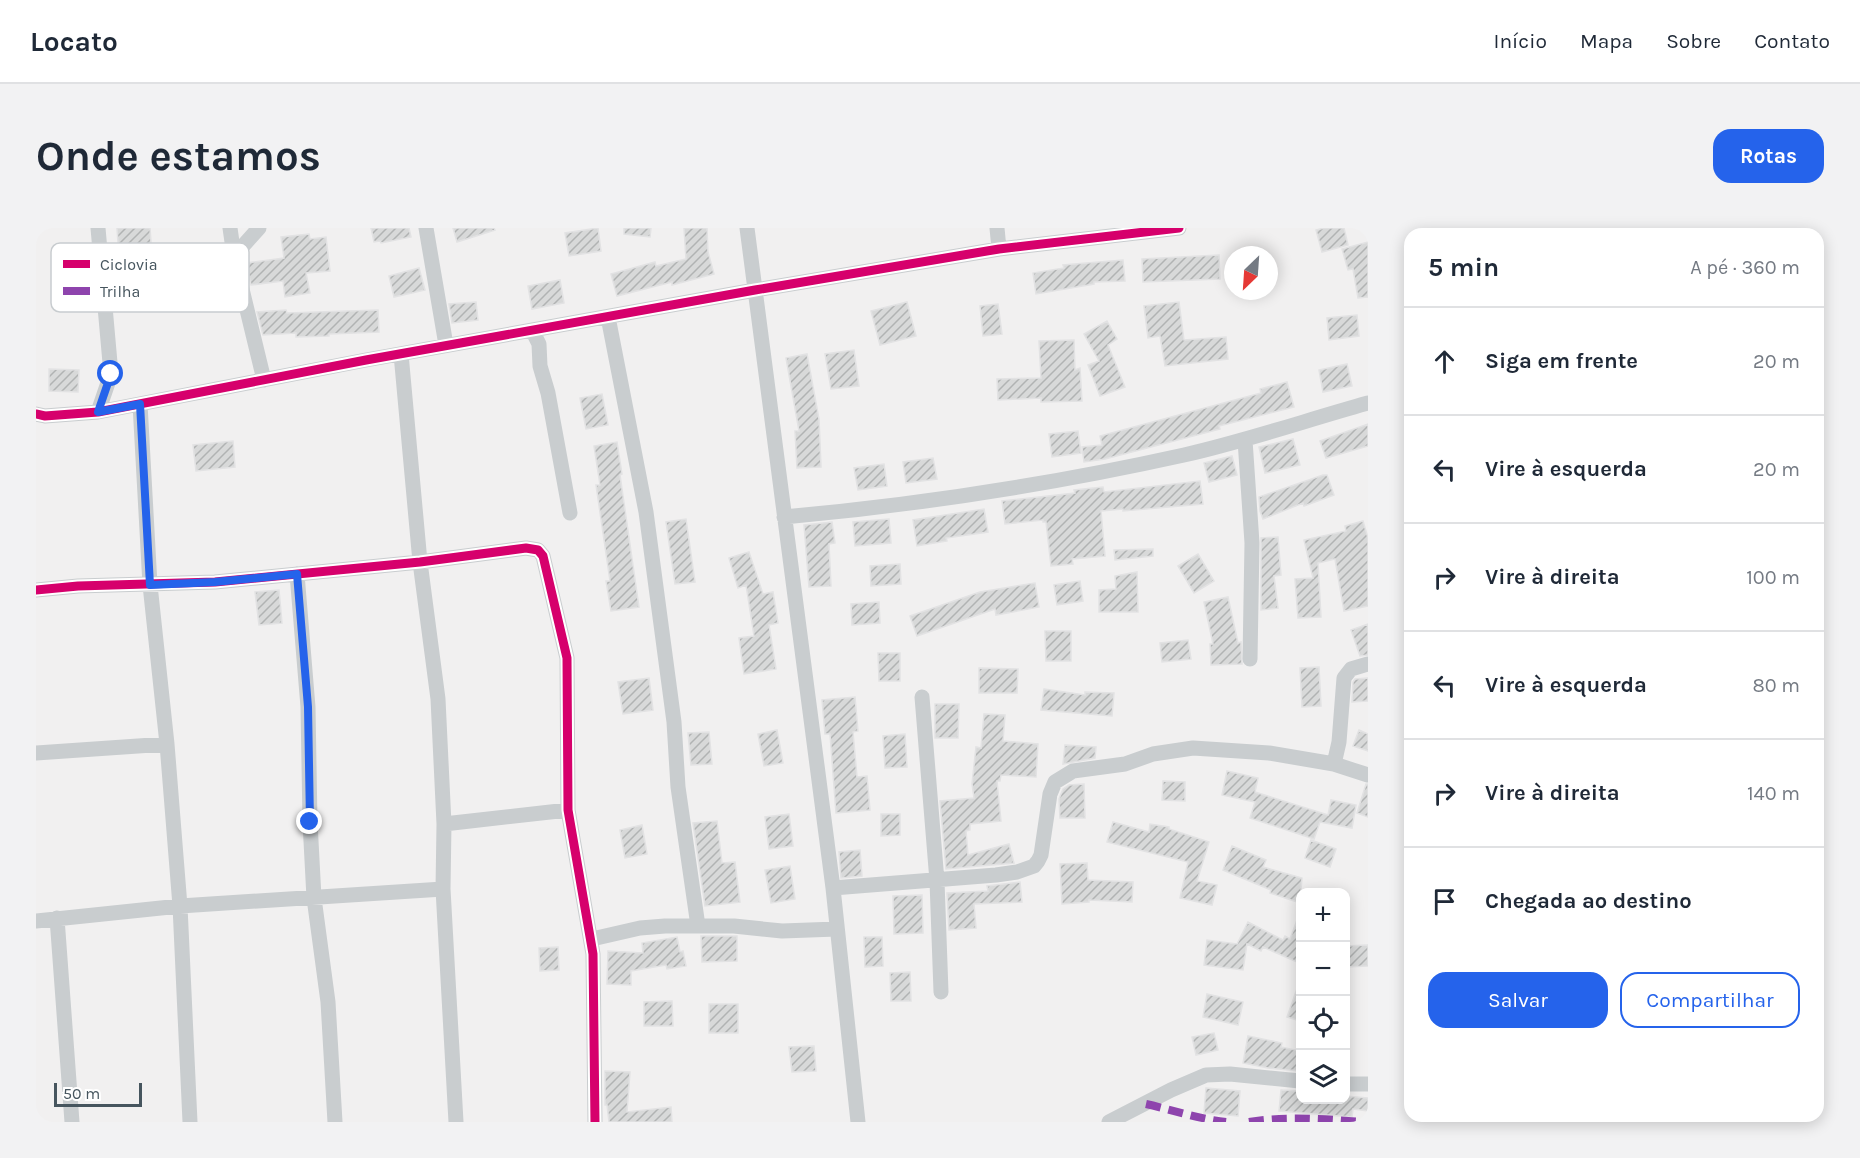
<!DOCTYPE html>
<html lang="pt">
<head>
<meta charset="utf-8">
<style>
	:root { --surface:#fff; --page:#f2f2f3; --text:#1f2937; --muted:#747a83; --line:#e0e1e3; --accent:#2563eb }
	body { margin:0; font-family:Karla,sans-serif; background:var(--page); color:var(--text) }
	.controls { position:absolute; right:18px; bottom:18px; display:grid; overflow:hidden; border-radius:12px; box-shadow:0 3px 15px #0003 }
	.controls button { width:54px; height:54px; display:grid; place-items:center; padding:0; border:0; border-bottom:2px solid var(--line); background:var(--surface); color:var(--text); font:30px sans-serif }
	.compass { position:absolute; left:1188px; top:18px; width:54px; height:54px; border-radius:50%; background:var(--surface); box-shadow:0 3px 15px #0003; rotate:205deg }
	.scale { position:absolute; left:18px; bottom:15px; width:88px; box-sizing:border-box; padding-left:6px; border:3px solid #46555e; border-top:0; font-size:16px; line-height:21px; white-space:nowrap; color:#46555e; -webkit-text-stroke:4px #fff; paint-order:stroke }
	.stop { position:absolute; width:18px; height:18px; margin:-14px; border:4px solid #2563eb; border-radius:50%; background:#fff }
	.stop.end { background:#2563eb; border-color:#fff; box-shadow:0 2px 6px #0008 }
	.list { margin:0; padding:0; list-style:none }
	h2 { display:flex; justify-content:space-between; align-items:center; height:78px; margin:0; padding:0 24px; font-size:26px }
	h2 small { font-size:20px; font-weight:400; color:var(--muted) }
	.list li { display:grid; grid-template-columns:39px 1fr auto; gap:18px; align-items:center; box-sizing:border-box; height:108px; padding:0 24px; border-top:2px solid var(--line) }
	.list b { display:block; font-size:22px; white-space:nowrap }
	.list em { font-size:20px; font-style:normal; color:var(--muted) }
	.actions { display:flex; gap:12px; padding:18px 24px }
	.actions a { flex:1; padding:14px 0; border:2px solid var(--accent); border-radius:18px; text-align:center; font-size:21px; color:var(--accent) }
	.actions .main { background:var(--accent); color:#fff }
	.icon { flex:none; width:33px; height:33px; fill:none; stroke:currentColor; stroke-width:2; stroke-linecap:round; stroke-linejoin:round }
	.map { position:relative; flex:none; width:1332px; height:894px; overflow:hidden; border-radius:18px }
	header { display:flex; align-items:center; gap:36px; box-sizing:border-box; height:84px; padding:0 30px; background:var(--surface); border-bottom:2px solid var(--line) }
	header strong { font-size:28px }
	nav { display:flex; gap:33px; margin-inline-start:auto; font-size:21px }
	.intro { display:flex; align-items:center; justify-content:space-between; box-sizing:border-box; height:144px; padding:0 36px }
	h1 { margin:0; font-size:42px }
	.button { padding:15px 27px; border-radius:18px; background:var(--accent); color:#fff; font-size:21px; font-weight:700 }
	main { display:flex; gap:36px; padding:0 36px }
	aside { flex:1; background:var(--surface); border-radius:18px; box-shadow:0 3px 15px #0003 }
	.map>svg:first-child { display:block }
</style>
</head>
<body>
<header>
<strong>Locato</strong>
<nav><a>Início</a><a>Mapa</a><a>Sobre</a><a>Contato</a></nav>
</header>
<div class="intro"><h1>Onde estamos</h1><a class="button">Rotas</a></div>
<main>
<div class="map">
<svg width="1332" height="894" viewBox="0 0 1332 894">
	<defs>
		<pattern id="building-hatch" width="6" height="6" patternUnits="userSpaceOnUse" patternTransform="scale(1.5)"><rect width="6" height="6" fill="#d8d9d9"/><path d="M-1 1l2-2M0 6l6-6M5 7l2-2" fill="none" stroke="#b1b3b3"/></pattern>
	</defs>
	<rect width="100%" height="100%" fill="#f1f0f0"/>
	<path fill="url(#building-hatch)" stroke="#e2e2e3" stroke-width="1.5" d="M 81,0 L 114,0 L 116,28 L 83,30 Z
		M 335,0 L 373,0 L 375,9 L 345,15 L 344,13 L 338,14 Z
		M 417,0 L 458,0 L 459,2 L 421,14 Z
		M 562,0 L 565,23 L 533,28 L 529,5 Z
		M 588,0 L 615,0 L 614,9 L 588,6 Z
		M 648,0 L 671,0 L 672,24 L 678,46 L 636,57 L 636,54 L 581,68 L 575,46 L 619,34 L 620,38 L 650,31 Z
		M 1288,0 L 1308,0 L 1312,17 L 1286,24 L 1280,2 Z
		M 273,6 L 274,11 L 290,9 L 294,43 L 270,45 L 274,65 L 249,69 L 247,53 L 215,57 L 210,35 L 248,30 L 245,9 Z
		M 1332,14 L 1332,69 L 1322,70 L 1317,41 L 1312,42 L 1306,21 Z
		M 1183,27 L 1184,51 L 1107,54 L 1106,31 Z
		M 1087,32 L 1089,53 L 1058,54 L 1058,56 L 1000,66 L 997,45 L 1028,40 L 1027,37 Z
		M 383,40 L 389,62 L 358,69 L 353,48 Z
		M 524,52 L 528,75 L 496,81 L 492,58 Z
		M 440,74 L 442,92 L 416,95 L 413,76 Z
		M 871,74 L 880,108 L 844,117 L 835,83 Z
		M 1143,74 L 1148,112 L 1190,109 L 1192,131 L 1129,138 L 1124,108 L 1112,110 L 1108,78 Z
		M 962,76 L 966,106 L 947,108 L 944,78 Z
		M 250,82 L 251,85 L 342,82 L 343,104 L 293,106 L 293,108 L 260,109 L 260,105 L 227,107 L 221,84 Z
		M 1321,87 L 1323,108 L 1293,112 L 1291,90 Z
		M 1071,93 L 1081,111 L 1072,117 L 1089,159 L 1064,168 L 1052,137 L 1063,133 L 1048,106 Z
		M 1038,112 L 1039,142 L 1044,140 L 1046,173 L 1005,174 L 1005,170 L 962,172 L 961,151 L 1005,150 L 1003,113 Z
		M 818,122 L 823,158 L 795,161 L 789,126 Z
		M 771,126 L 783,191 L 785,239 L 761,240 L 759,203 L 763,203 L 750,130 Z
		M 1311,136 L 1316,158 L 1287,164 L 1283,142 Z
		M 13,141 L 43,142 L 42,164 L 13,163 Z
		M 1251,154 L 1258,179 L 1183,198 L 1184,201 L 1069,231 L 1048,234 L 1046,219 L 1066,217 L 1064,208 L 1225,165 L 1224,161 Z
		M 566,166 L 572,197 L 550,201 L 544,170 Z
		M 1332,196 L 1332,218 L 1290,230 L 1284,213 Z
		M 1042,203 L 1045,225 L 1016,229 L 1013,206 Z
		M 1257,211 L 1264,237 L 1229,245 L 1223,219 Z
		M 197,213 L 199,239 L 160,243 L 157,217 Z
		M 581,214 L 586,246 L 584,247 L 603,379 L 575,383 L 570,353 L 574,353 L 560,257 L 564,257 L 558,218 Z
		M 1196,228 L 1201,247 L 1173,254 L 1168,235 Z
		M 897,230 L 901,251 L 870,255 L 867,234 Z
		M 848,236 L 851,258 L 822,262 L 818,240 Z
		M 1287,247 L 1291,247 L 1298,267 L 1268,278 L 1267,275 L 1227,291 L 1224,283 L 1223,269 Z
		M 1164,253 L 1167,276 L 1087,283 L 1087,281 L 1065,283 L 1069,328 L 1036,331 L 1037,336 L 1015,338 L 1010,294 L 1007,294 L 1007,292 L 969,296 L 966,273 L 1039,265 L 1038,262 L 1067,259 L 1068,264 Z
		M 948,281 L 952,304 L 910,310 L 911,313 L 881,318 L 877,292 Z
		M 650,291 L 659,354 L 639,356 L 630,294 Z
		M 853,291 L 855,315 L 819,318 L 817,294 Z
		M 1327,293 L 1332,310 L 1332,378 L 1308,383 L 1299,331 L 1282,335 L 1285,389 L 1262,390 L 1259,351 L 1277,350 L 1268,312 L 1310,303 L 1309,298 Z
		M 796,294 L 799,315 L 793,316 L 795,358 L 773,359 L 768,297 Z
		M 1242,309 L 1245,347 L 1238,348 L 1242,380 L 1225,382 L 1225,310 Z
		M 1117,321 L 1117,328 L 1079,332 L 1078,322 Z
		M 713,324 L 727,366 L 737,364 L 742,395 L 733,397 L 740,441 L 708,446 L 703,410 L 718,408 L 710,357 L 702,360 L 693,330 Z
		M 1162,326 L 1178,353 L 1158,365 L 1142,338 Z
		M 864,336 L 865,356 L 835,358 L 834,338 Z
		M 1101,344 L 1102,384 L 1063,384 L 1063,362 L 1080,361 L 1079,348 Z
		M 1044,353 L 1047,373 L 1021,377 L 1018,357 Z
		M 999,355 L 1003,379 L 960,387 L 959,381 L 881,408 L 874,388 L 944,364 Z
		M 243,362 L 246,395 L 223,397 L 219,364 Z
		M 1192,369 L 1202,415 L 1205,414 L 1206,436 L 1175,437 L 1174,416 L 1177,416 L 1168,374 Z
		M 843,374 L 844,395 L 816,397 L 815,376 Z
		M 1332,396 L 1332,427 L 1324,428 L 1315,402 Z
		M 1009,403 L 1035,403 L 1035,433 L 1010,433 Z
		M 1152,412 L 1155,431 L 1126,434 L 1124,415 Z
		M 842,425 L 864,425 L 864,453 L 843,453 Z
		M 1283,439 L 1285,478 L 1266,479 L 1264,440 Z
		M 943,440 L 982,441 L 981,465 L 943,465 Z
		M 613,450 L 617,482 L 587,486 L 582,454 Z
		M 1332,450 L 1332,473 L 1316,474 L 1317,454 L 1319,451 Z
		M 1008,461 L 1049,467 L 1049,464 L 1078,465 L 1076,488 L 1005,482 Z
		M 819,469 L 822,503 L 817,504 L 821,549 L 831,548 L 834,582 L 800,585 L 794,506 L 789,506 L 786,472 Z
		M 899,476 L 923,476 L 922,510 L 899,510 Z
		M 948,486 L 969,487 L 967,513 L 1002,516 L 1000,549 L 965,547 L 964,553 L 961,553 L 965,593 L 934,596 L 934,602 L 930,603 L 932,627 L 973,616 L 978,635 L 910,641 L 904,573 L 938,570 L 936,556 L 940,519 L 945,520 Z
		M 741,502 L 747,535 L 728,538 L 722,506 Z
		M 1323,502 L 1332,506 L 1332,523 L 1317,518 Z
		M 673,504 L 676,536 L 655,537 L 652,505 Z
		M 869,506 L 871,539 L 849,540 L 847,508 Z
		M 1029,517 L 1060,519 L 1059,530 L 1027,536 Z
		M 1191,543 L 1222,550 L 1219,564 L 1292,587 L 1295,572 L 1320,577 L 1316,600 L 1284,594 L 1278,611 L 1214,590 L 1219,574 L 1186,567 Z
		M 1127,553 L 1149,554 L 1149,573 L 1126,572 Z
		M 1048,556 L 1049,590 L 1024,590 L 1023,571 L 1027,561 L 1033,557 Z
		M 1330,556 L 1332,556 L 1332,589 L 1321,585 Z
		M 753,586 L 757,618 L 733,621 L 729,589 Z
		M 845,586 L 864,586 L 864,607 L 845,608 Z
		M 681,593 L 686,635 L 699,634 L 704,674 L 669,678 L 657,595 Z
		M 1077,594 L 1113,604 L 1114,596 L 1133,599 L 1133,601 L 1173,614 L 1161,653 L 1181,657 L 1176,677 L 1144,670 L 1152,634 L 1071,614 Z
		M 606,597 L 611,626 L 589,630 L 584,602 Z
		M 1275,612 L 1300,621 L 1294,639 L 1269,630 Z
		M 1196,618 L 1230,632 L 1227,639 L 1266,650 L 1264,675 L 1234,665 L 1235,662 L 1187,642 Z
		M 824,622 L 826,648 L 805,650 L 803,624 Z
		M 1051,635 L 1052,652 L 1097,654 L 1096,674 L 1053,672 L 1053,674 L 1026,676 L 1024,636 Z
		M 754,638 L 759,671 L 735,675 L 729,642 Z
		M 984,654 L 986,674 L 938,676 L 940,700 L 913,702 L 911,665 L 952,663 L 951,658 Z
		M 886,667 L 887,705 L 858,706 L 857,668 Z
		M 1264,684 L 1264,726 L 1261,734 L 1227,719 L 1225,723 L 1211,716 L 1207,742 L 1168,737 L 1171,712 L 1201,716 L 1212,694 L 1247,712 L 1249,708 L 1254,711 Z
		M 665,708 L 701,708 L 701,733 L 666,734 Z
		M 641,709 L 644,724 L 647,723 L 650,738 L 631,741 L 630,737 L 595,743 L 595,757 L 571,756 L 572,723 L 607,725 L 606,715 Z
		M 828,709 L 846,709 L 847,738 L 829,739 Z
		M 1332,717 L 1332,738 L 1310,739 L 1310,718 Z
		M 522,719 L 523,742 L 504,743 L 503,720 Z
		M 874,744 L 875,773 L 855,773 L 854,745 Z
		M 1263,755 L 1264,755 L 1264,793 L 1251,789 Z
		M 1171,766 L 1207,774 L 1202,797 L 1167,789 Z
		M 636,773 L 637,798 L 608,798 L 608,774 Z
		M 673,776 L 702,776 L 702,805 L 673,805 Z
		M 1178,805 L 1182,822 L 1160,827 L 1156,809 Z
		M 1212,808 L 1246,815 L 1245,819 L 1264,823 L 1264,843 L 1232,840 L 1207,835 Z
		M 778,818 L 780,843 L 756,844 L 753,819 Z
		M 569,843 L 594,844 L 591,884 L 635,879 L 636,894 L 573,894 L 571,877 L 569,877 Z
		M 1170,860 L 1204,863 L 1202,888 L 1168,885 Z
		M 1245,862 L 1264,863 L 1264,872 L 1310,872 L 1310,868 L 1332,870 L 1332,883 L 1317,881 L 1316,889 L 1243,883 Z"/>
	<g fill="none" stroke-linecap="round" stroke-linejoin="round">
		<path stroke="#c9cdcf" stroke-width="15" d="M 62,0 L 75,146 L 62,184
			M 194,0 L 198,28 L 228,152
			M 390,0 L 410,117
			M 711,0 L 797,660 L 822,894
			M 961,0 L 963,21
			M 198,28 L 223,0
			M 572,89 L 610,284 L 638,494 L 642,559 L 662,698
			M 496,102 L 503,116 L 504,138 L 512,165 L 534,285
			M 365,126 L 384,334 L 402,471 L 408,596 L 407,661 L 420,894
			M 104,176 L 114,357 L 131,516 L 144,678 L 154,894
			M 0,186 L 9,188 L 62,184 L 330,132 L 719,62 L 963,21 L 1143,0
			M 1209,212 L 1216,315 L 1214,431
			M 748,289 C 882,277 1017,256 1148,227 C 1210,213 1271,192 1332,175
			M 261,346 L 272,479 L 274,594 L 278,670 L 292,774 L 299,894
			M 0,362 L 42,358 L 179,354 L 384,334 L 490,320 L 502,322 L 507,328 L 531,430 L 532,582 L 557,726 L 559,894
			M 886,469 L 901,653 L 905,764
			M 0,525 L 131,516
			M 1298,536 L 1303,514 L 1308,450 L 1315,441 L 1332,436
			M 408,596 L 532,582
			M 797,660 L 960,647 L 981,644 L 998,638 L 1002,633 L 1005,627 L 1014,566 L 1019,554 L 1037,543 L 1089,536 L 1117,526 L 1157,520 L 1233,525 L 1298,536 L 1332,547
			M 21,690 L 36,894
			M 0,693 L 144,678 L 407,661
			M 556,711 L 604,700 L 629,698 L 698,698 L 746,703 L 801,701
			M 1310,856 L 1332,856
			M 1073,894 L 1135,862 L 1170,847 L 1194,846 L 1264,853"/>
		<path stroke="#8e44ad" stroke-width="8" stroke-dasharray="15 8" stroke-linecap="butt" d="M 1110,876 C 1137,882 1163,891 1190,894
			M 1213,894 C 1250,888 1288,891 1326,894"/>
		<defs>
			<path id="cycleway" d="M 0,186 L 9,188 L 62,184 L 330,132 L 719,62 L 963,21 L 1143,0
				M 0,362 L 42,358 L 179,354 L 384,334 L 490,320 L 502,322 L 507,328 L 531,430 L 532,582 L 557,726 L 559,894"/>
		</defs>
		<use href="#cycleway" stroke="#fff" stroke-width="13"/>
		<use href="#cycleway" stroke="#d6006c" stroke-width="9"/>
	</g>
	<g fill="none" stroke-linecap="round" stroke-linejoin="round">
		<path stroke="#2563eb" stroke-width="8" d="M 75,146 L 62,184 L 104,176 L 114,357 L 179,354 L 261,346 L 272,479 L 274,594"/>
	</g>
	<rect x="15" y="15" width="198" height="69" rx="9" fill="#fff" stroke="#c8cccf" stroke-width="1.5"/>
	<rect x="27" y="32" width="27" height="8" fill="#d6006c"/>
	<rect x="27" y="59" width="27" height="8" fill="#8e44ad"/>
	<g font-size="16" fill="#46555e">
		<text x="64" y="42">Ciclovia</text>
		<text x="64" y="69">Trilha</text>
	</g>
</svg>
<div class="controls">
<button>+</button>
<button>−</button>
<button><svg class="icon" aria-label="locate" viewBox="0 0 24 24"><circle cx="12" cy="12" r="6"/><path d="M12 2v4M12 18v4M2 12h4M18 12h4"/></svg></button>
<button><svg class="icon" aria-label="layers" viewBox="0 0 24 24"><path d="M12 4l9 5-9 5-9-5zM3 14l9 5 9-5"/></svg></button>
</div>
<svg class="compass" viewBox="-18 -18 36 36"><path d="M0-13l5 13h-10z" fill="#e53935"/><path d="M0 13l5-13h-10z" fill="#747a83"/></svg>
<div class="scale">50 m</div>
<div class="stop" style="left:75px;top:146px"></div>
<div class="stop end" style="left:274px;top:594px"></div>
</div>
<aside>
<h2>5 min<small>A pé · 360 m</small></h2>
<ul class="list">
<li><svg class="icon" aria-label="ahead" viewBox="0 0 24 24"><path d="M12 20V5M6 11l6-6 6 6"/></svg><div><b>Siga em frente</b></div><em>20 m</em></li>
<li><svg class="icon" aria-label="left" viewBox="0 0 24 24"><path d="M17 20v-9H6M10 6l-5 5 5 5"/></svg><div><b>Vire à esquerda</b></div><em>20 m</em></li>
<li><svg class="icon" aria-label="right" viewBox="0 0 24 24"><path d="M7 20v-9h11M14 6l5 5-5 5"/></svg><div><b>Vire à direita</b></div><em>100 m</em></li>
<li><svg class="icon" aria-label="left" viewBox="0 0 24 24"><path d="M17 20v-9H6M10 6l-5 5 5 5"/></svg><div><b>Vire à esquerda</b></div><em>80 m</em></li>
<li><svg class="icon" aria-label="right" viewBox="0 0 24 24"><path d="M7 20v-9h11M14 6l5 5-5 5"/></svg><div><b>Vire à direita</b></div><em>140 m</em></li>
<li><svg class="icon" aria-label="arrive" viewBox="0 0 24 24"><path d="M6 21V4h12l-3 4 3 4H6"/></svg><div><b>Chegada ao destino</b></div></li>
</ul>
<div class="actions"><a class="main">Salvar</a><a>Compartilhar</a></div>
</aside>
</main>
</body>
</html>
